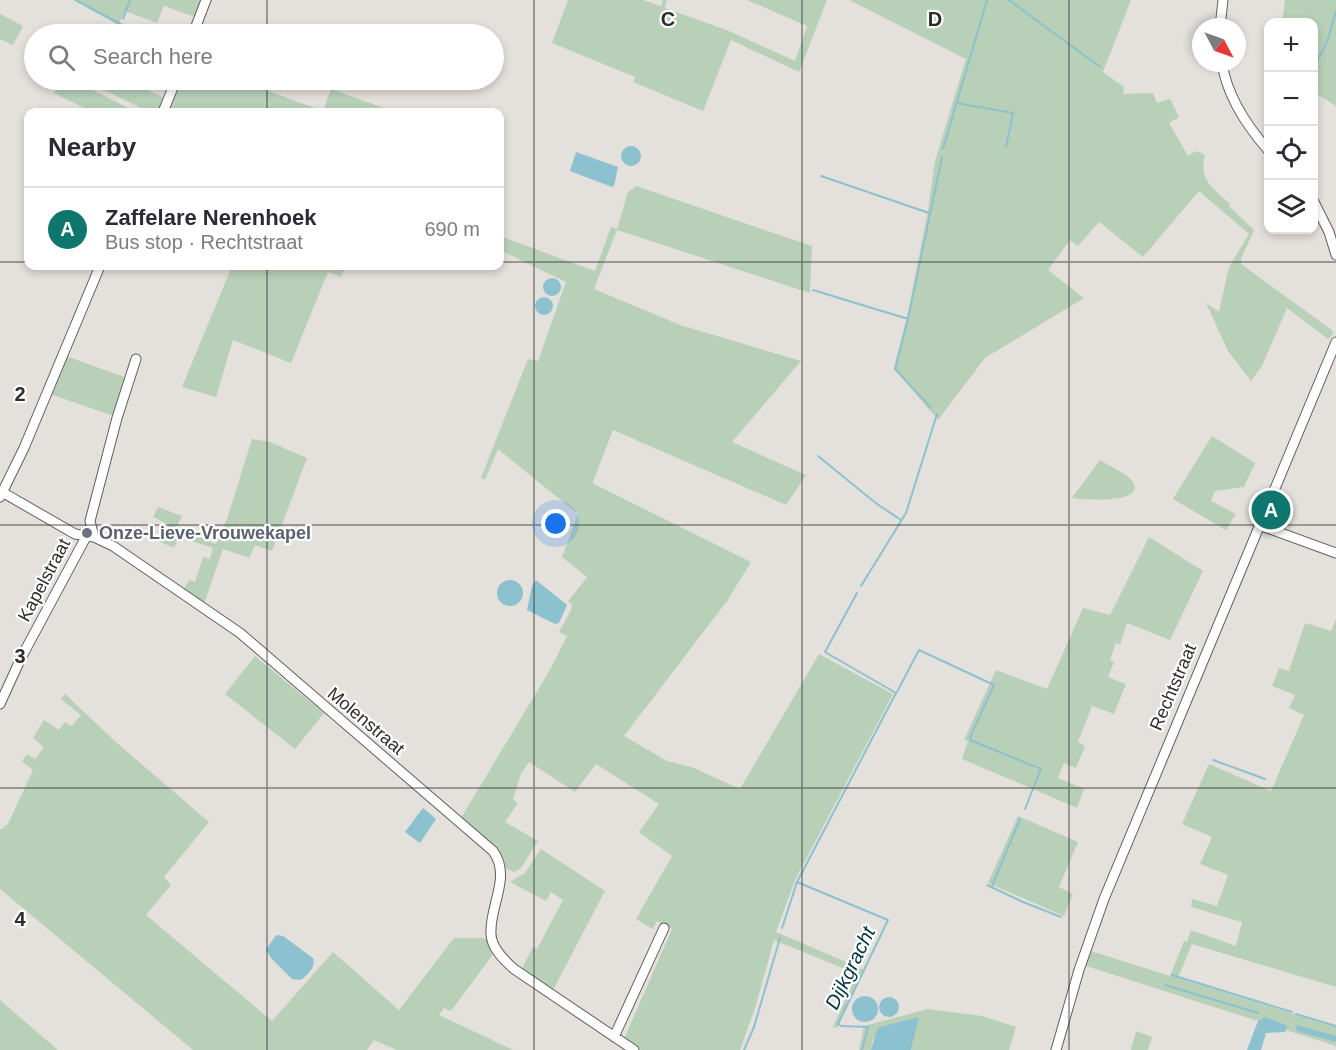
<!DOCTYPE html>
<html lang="en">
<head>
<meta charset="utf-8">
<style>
	:root { --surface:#fff; --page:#f2f2f3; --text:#2b2b33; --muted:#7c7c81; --line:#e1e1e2; --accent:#0f766e }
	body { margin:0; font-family:Arial,sans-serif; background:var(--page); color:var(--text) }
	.controls { position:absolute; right:18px; top:18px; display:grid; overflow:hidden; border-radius:12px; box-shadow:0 3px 9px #0003 }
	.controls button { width:54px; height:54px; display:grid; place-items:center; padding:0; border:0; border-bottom:2px solid var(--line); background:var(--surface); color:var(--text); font:30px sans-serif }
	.compass { position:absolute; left:1192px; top:18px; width:54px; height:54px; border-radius:50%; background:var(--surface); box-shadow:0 3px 9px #0003; rotate:131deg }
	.you { position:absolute; left:556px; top:524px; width:21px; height:21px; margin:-15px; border:4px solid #fff; border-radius:50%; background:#1a73e8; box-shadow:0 0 0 9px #1a73e833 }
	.badge { display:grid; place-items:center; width:39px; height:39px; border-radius:50%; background:var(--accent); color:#fff; font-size:20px; font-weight:700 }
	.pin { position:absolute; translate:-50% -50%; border:3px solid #fff; box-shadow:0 2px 6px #0006 }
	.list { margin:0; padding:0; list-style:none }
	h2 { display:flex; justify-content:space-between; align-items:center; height:78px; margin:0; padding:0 24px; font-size:26px }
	h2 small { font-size:20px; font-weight:400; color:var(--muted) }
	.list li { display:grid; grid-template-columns:39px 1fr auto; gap:18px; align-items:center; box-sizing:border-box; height:84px; padding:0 24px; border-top:2px solid var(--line) }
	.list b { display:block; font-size:22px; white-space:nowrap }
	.list p { margin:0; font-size:20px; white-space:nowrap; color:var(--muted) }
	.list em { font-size:20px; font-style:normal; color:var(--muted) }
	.icon { flex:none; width:33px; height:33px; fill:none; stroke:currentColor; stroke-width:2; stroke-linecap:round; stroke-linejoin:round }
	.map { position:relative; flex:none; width:1336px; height:1050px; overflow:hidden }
	.search { position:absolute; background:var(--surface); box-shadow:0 3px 9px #0003; left:24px; top:24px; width:480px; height:66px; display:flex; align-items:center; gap:15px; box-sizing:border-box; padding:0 21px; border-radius:33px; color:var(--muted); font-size:22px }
	.panel { position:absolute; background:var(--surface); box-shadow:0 3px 9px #0003; left:24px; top:108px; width:480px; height:162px; border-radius:12px }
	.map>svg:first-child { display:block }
</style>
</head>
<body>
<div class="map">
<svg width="1336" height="1050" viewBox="0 0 1336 1050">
	<rect width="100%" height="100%" fill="#e4e0dc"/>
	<path fill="#b9d0b8" d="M 73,0 L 201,0 L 195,17 L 164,6 L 157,23 L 125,11 L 118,25 Z
		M 568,0 L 643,0 L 661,6 L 663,0 L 667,0 L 665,8 L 729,31 L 795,61 L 807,26 L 747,0 L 827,0 L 799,72 L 731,40 L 703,111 L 633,82 L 635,77 L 552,43 Z
		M 849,0 L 1131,0 L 1103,72 L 1124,87 L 1123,94 L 1153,93 L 1157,103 L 1170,99 L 1179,117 L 1169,123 L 1188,156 L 1196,151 L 1202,153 L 1205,156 C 1198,179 1214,190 1230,204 L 1229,206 L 1254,230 L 1241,259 L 1241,264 L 1333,331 L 1332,336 L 1328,339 L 1287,308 L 1262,366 L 1251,381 L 1228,351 L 1206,303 L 1219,312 L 1229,267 L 1249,234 L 1199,191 L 1143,257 L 1099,222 L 1078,246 L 1070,240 L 1048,270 L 1084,298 L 985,358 L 938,420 L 894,368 L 908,312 L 928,211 L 935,161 L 966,59 Z
		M 1285,0 L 1336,0 L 1336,106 L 1314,92 L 1314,22 L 1282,22 Z
		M 0,14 L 23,26 L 13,45 L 0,39 Z
		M 61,80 L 73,80 L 136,112 L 92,112 L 54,93 Z
		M 84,80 L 128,80 L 164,98 L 158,112 L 149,112 Z
		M 181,80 L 228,80 L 250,87 L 252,85 L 323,111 L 331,89 L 395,112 L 168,112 Z
		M 636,186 L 812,246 L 810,293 L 617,230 L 594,289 L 680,325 L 801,361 L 732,442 L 806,475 L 786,505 L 613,430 L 593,482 L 594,484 L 751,562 L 727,601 L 624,736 L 667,761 L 694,768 L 740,789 L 819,654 L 893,694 L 795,880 L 776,932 L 865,970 L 837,1028 L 833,1027 L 857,974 L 774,940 L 756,1005 L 740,1050 L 641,1050 L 624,1039 L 672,929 L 657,921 L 653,929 L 636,919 L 672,856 L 639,832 L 659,804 L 596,764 L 575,792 L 529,762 L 521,774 L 513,799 L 518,803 L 505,822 L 538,841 L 521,868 L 514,872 L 505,868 C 497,846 479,833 461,818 L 550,670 L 567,636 L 559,632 L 571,610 L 572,604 L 568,602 L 587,577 L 562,557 L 578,514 L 498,449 L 485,480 L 481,478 L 528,359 L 538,361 L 566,282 L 500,250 L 500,236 L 595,271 L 611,227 L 617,229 L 628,192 Z
		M 232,266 L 346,266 L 341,277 L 328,272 L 291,363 L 233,340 L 216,397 L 182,387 Z
		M 66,356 L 127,378 L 114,416 L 50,394 Z
		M 1212,436 L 1255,463 L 1244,487 L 1215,491 L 1211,501 L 1236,514 L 1226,530 L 1173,499 Z
		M 252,439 L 270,442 L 307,458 L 272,551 L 255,545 L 249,558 L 223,549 L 204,604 L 183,590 L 189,580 L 195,582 L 203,557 L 210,559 L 213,548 L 179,537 L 174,548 L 160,542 L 169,525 L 153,517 L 158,507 L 182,516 L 176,528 L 216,544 L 227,519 Z
		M 1100,460 C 1109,466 1127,473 1133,482 C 1146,504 1082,500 1072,498 Z
		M 1149,537 L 1203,571 L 1170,640 L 1127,623 L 1120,645 L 1116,643 L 1110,660 L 1114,662 L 1108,677 L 1126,684 L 1114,714 L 1092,706 L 1078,742 L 1085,746 L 1076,768 L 1064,763 L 1058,778 L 1084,789 L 1077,808 L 962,759 L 968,741 L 964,740 L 996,670 L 1047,689 L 1083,608 L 1110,615 Z
		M 1336,619 L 1336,987 L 1192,944 L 1178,978 L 1336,1027 L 1336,1046 L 1086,966 L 1091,951 L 1170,976 L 1184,941 L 1187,942 L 1191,930 L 1236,946 L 1242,922 L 1191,907 L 1192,899 L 1217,906 L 1228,875 L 1200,864 L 1212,837 L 1182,824 L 1209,764 L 1271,791 L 1304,715 L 1289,708 L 1295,695 L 1272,686 L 1279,668 L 1289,671 L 1305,623 L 1331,631 Z
		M 255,656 L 324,713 L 295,749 L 225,694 Z
		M 65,694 L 117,743 L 209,822 L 164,877 L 171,885 L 146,915 L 272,1021 L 333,952 L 399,1010 L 454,938 L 484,938 L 488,939 L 494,953 L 451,1011 L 444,1008 L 439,1015 L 513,1050 L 397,1050 L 374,1040 L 367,1050 L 193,1050 L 0,889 L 0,830 L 8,824 L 33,770 L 22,761 L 27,754 L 35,759 L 44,747 L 33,738 L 44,720 L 59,730 L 65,722 L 72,726 L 81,715 L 61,699 Z
		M 1018,816 L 1078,842 L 1059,887 L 1073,894 L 1064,916 L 988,883 Z
		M 541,849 L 605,891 L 553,990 L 521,970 L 533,947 L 537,949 L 563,900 L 551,892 L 546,901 L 510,882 L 525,873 Z
		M 0,1000 L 58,1050 L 0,1050 Z
		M 928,1009 L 982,1016 L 1016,1027 L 1009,1050 L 911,1050 L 918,1017 L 873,1039 L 871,1050 L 859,1050 L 864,1026 Z
		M 1136,1031 L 1152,1037 L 1148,1050 L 1131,1050 Z"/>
	<path fill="#8cc1cf" d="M621 156a10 10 0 1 1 20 0a10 10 0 1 1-20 0Z
		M 576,152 L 618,167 L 614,186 L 612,187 L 570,171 Z
		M543 287a9 9 0 1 1 18 0a9 9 0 1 1-18 0Z
		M535 306a9 9 0 1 1 18 0a9 9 0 1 1-18 0Z
		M497 593a13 13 0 1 1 26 0a13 13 0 1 1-26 0Z
		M 536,580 L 567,605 L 559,623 L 555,624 L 527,610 L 532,586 Z
		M 423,808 L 436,819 L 420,843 L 405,832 Z
		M 276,935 L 283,936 L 313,958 C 316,967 308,974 301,980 L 292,979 L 271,958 L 266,950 Z
		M852 1009a13 13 0 1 1 26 0a13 13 0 1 1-26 0Z
		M879 1007a10 10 0 1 1 20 0a10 10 0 1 1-20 0Z
		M 919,1017 L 911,1050 L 871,1050 L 877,1030 L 880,1027 Z
		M 1266,1017 L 1287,1026 L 1285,1032 L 1266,1033 L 1261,1050 L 1247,1050 L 1258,1021 Z
		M 1296,1025 L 1336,1036 L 1336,1042 L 1297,1031 Z"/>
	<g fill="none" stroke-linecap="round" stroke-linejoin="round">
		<path stroke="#8cc1cf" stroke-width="2" d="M 76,0 L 139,34
			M 1009,0 L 1100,67
			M 123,19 L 130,0
			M 1314,63 C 1327,50 1331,28 1336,11
			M 956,103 L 1013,113 L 1006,147
			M 943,149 L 987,0
			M 821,176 L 929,213
			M 813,290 L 908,319
			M 931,408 L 895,369 L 908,319 L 942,157
			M 818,456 L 877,504 L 901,520
			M 861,586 L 906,513 L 937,414
			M 857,593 L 825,652 L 896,693 L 797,882 L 888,920 L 838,1024 L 841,1026 L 868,1027 L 862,1050
			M 897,692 L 919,650 L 994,685 L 971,735 L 970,740 L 1041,769 L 1025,809
			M 1213,760 L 1265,779
			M 987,885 L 1023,902 L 1061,917
			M 992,886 L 1020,819
			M 782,928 L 797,882
			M 1172,975 L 1292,1012
			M 1165,985 L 1258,1013
			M 1296,1014 L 1336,1026
			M 744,1050 L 754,1027 L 780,938"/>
		<defs>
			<path id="minor" d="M 1220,27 L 1223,0
				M 193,34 L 206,0
				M 1222,63 C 1227,96 1247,126 1268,150
				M 163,112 L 176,80
				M 1314,202 L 1329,232 L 1336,255
				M 2,492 L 75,534 L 94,537 L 113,546 L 240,633 L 493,851 C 512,877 489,906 491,934 C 491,948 505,961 514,969 L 634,1050
				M 0,497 L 24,448 L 100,266
				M 1259,525 L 1336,553
				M 94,537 L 90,521 L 117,418 L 136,359
				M 0,704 L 21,658 L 86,537
				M 614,1037 L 664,928
				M 1056,1050 L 1079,970 L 1104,899 L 1336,342"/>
		</defs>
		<use href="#minor" stroke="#625e5b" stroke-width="11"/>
		<use href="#minor" stroke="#fff" stroke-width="9"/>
	</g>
	<path fill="none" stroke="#2f2d2b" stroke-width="1.5" stroke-opacity="0.55" d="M 267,0 L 267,34M 534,0 L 534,1050M 802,0 L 802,1050M 1069,0 L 1069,1050M 267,80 L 267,112M 0,262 L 28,262M 500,262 L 1336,262M 267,266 L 267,1050M 0,525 L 1336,525M 0,788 L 1336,788"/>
	<circle fill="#6b7280" stroke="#fff" stroke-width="2" cx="87" cy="533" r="6"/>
	<g text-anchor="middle" stroke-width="4.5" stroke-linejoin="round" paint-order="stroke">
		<g font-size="18" font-weight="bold" fill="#5b616d" stroke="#fff" text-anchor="start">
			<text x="99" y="539">Onze-Lieve-Vrouwekapel</text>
		</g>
		<g font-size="18" fill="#2f2d2b" stroke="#fff">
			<text transform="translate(44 580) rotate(-62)" y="6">Kapelstraat</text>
			<text transform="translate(1173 687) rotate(-67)" y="6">Rechtstraat</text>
			<text transform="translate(366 721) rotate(40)" y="6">Molenstraat</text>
		</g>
		<g font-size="20" font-style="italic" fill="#023540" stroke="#fff">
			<text transform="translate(850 968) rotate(-64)" y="7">Dijkgracht</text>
		</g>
	</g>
	<g font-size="20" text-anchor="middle" font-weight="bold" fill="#2f2d2b" stroke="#fff" stroke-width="4.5" stroke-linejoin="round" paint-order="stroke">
		<text x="668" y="26">C</text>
		<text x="935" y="26">D</text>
		<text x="20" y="401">2</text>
		<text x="20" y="663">3</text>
		<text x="20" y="926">4</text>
	</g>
</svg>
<div class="controls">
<button>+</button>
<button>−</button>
<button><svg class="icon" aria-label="locate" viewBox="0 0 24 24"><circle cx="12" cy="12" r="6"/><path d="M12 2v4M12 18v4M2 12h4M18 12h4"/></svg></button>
<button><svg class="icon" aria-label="layers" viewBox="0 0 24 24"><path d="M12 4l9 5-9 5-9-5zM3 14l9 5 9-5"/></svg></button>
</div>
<svg class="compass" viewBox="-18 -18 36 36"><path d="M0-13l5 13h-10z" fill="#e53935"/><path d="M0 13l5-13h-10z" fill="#7c7c81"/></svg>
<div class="you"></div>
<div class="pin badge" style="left:1271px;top:510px">A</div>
<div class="search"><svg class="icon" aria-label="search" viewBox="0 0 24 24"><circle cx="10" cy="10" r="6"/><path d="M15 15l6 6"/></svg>Search here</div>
<section class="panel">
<h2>Nearby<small></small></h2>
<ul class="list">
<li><span class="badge">A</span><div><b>Zaffelare Nerenhoek</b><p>Bus stop · Rechtstraat</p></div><em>690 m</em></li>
</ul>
</section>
</div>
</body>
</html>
